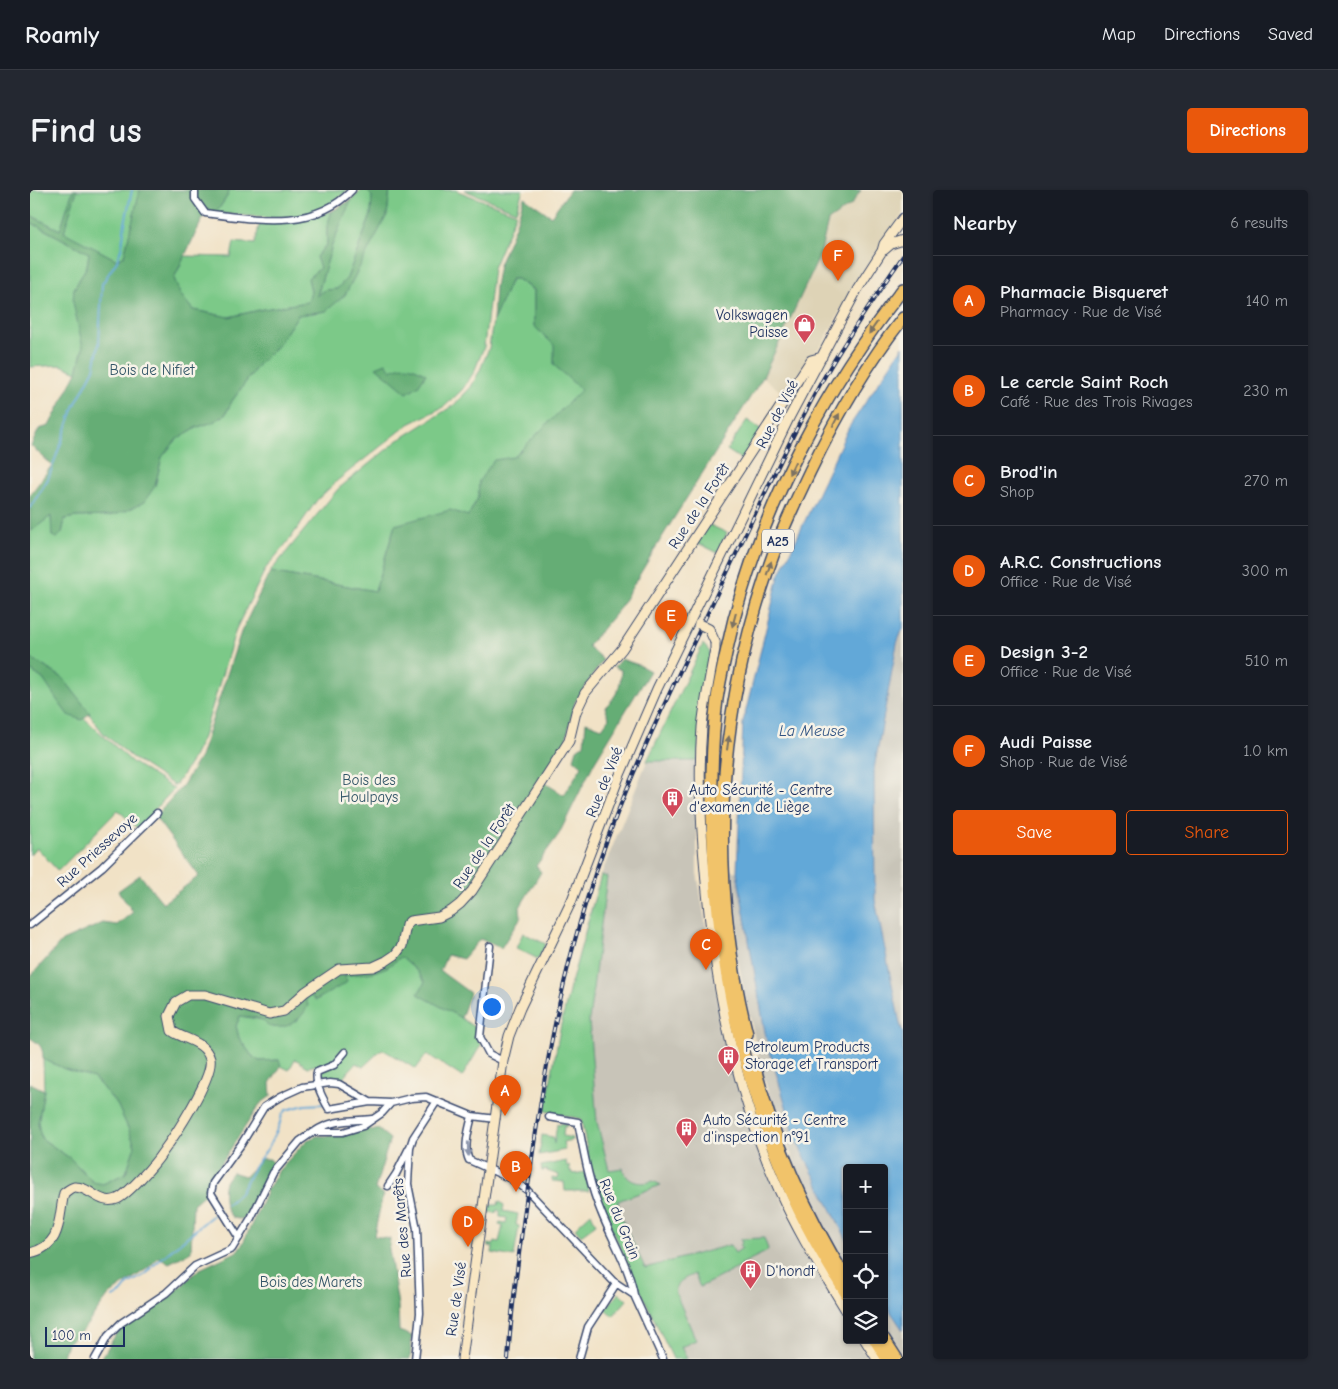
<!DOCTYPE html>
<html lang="en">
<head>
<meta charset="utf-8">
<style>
	:root { --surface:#171b24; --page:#242831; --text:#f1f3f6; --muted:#9ea1a6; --line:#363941; --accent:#ea580c }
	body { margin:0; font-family:"Comic Neue",sans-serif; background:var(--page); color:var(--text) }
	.controls { position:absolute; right:15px; bottom:15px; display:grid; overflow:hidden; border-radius:5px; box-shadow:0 1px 4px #0004 }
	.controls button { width:45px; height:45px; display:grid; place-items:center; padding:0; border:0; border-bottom:1px solid var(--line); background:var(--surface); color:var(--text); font:25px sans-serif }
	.scale { position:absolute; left:15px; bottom:12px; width:80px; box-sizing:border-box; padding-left:5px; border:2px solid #1b2f5e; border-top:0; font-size:14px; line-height:18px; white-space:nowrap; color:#1b2f5e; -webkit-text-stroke:4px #f7f3e8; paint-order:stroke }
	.you { position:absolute; left:461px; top:816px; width:18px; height:18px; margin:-12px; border:4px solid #fff; border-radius:50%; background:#1a73e8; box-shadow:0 0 0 8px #1a73e833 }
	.badge { display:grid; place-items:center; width:32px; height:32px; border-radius:50%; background:var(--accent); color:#fff; font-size:16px; font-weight:700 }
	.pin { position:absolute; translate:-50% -41px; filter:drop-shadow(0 1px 2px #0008) }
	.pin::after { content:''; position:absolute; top:26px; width:18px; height:15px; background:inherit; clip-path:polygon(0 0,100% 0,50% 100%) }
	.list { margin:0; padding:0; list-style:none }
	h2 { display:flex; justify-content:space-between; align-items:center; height:65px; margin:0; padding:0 20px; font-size:21px }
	h2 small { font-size:16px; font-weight:400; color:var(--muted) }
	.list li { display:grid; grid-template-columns:32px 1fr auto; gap:15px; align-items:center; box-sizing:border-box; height:90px; padding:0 20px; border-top:1px solid var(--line) }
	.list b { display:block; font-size:19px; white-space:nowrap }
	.list p { margin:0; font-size:16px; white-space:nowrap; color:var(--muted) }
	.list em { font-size:16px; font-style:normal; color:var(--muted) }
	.actions { display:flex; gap:10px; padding:15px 20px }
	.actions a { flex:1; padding:11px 0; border:1px solid var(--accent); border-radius:5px; text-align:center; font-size:18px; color:var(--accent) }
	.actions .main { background:var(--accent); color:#fff }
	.icon { flex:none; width:28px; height:28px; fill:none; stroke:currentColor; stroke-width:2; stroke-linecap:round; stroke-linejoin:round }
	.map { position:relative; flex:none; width:873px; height:1169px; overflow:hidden; border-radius:5px }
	header { display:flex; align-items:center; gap:30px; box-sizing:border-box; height:70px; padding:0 25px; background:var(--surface); border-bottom:1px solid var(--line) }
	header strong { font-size:24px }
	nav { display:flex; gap:28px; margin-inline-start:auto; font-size:18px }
	.intro { display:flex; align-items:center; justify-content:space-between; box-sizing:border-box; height:120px; padding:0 30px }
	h1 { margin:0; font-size:35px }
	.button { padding:12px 22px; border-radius:5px; background:var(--accent); color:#fff; font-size:18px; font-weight:700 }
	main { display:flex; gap:30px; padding:0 30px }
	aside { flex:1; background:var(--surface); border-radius:5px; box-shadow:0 1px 4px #0004 }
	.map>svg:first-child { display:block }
</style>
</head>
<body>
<header>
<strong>Roamly</strong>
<nav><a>Map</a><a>Directions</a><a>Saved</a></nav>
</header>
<div class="intro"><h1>Find us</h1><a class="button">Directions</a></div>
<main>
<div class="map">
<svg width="873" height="1169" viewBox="0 0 873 1169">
	<rect width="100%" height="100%" fill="#f7f3e8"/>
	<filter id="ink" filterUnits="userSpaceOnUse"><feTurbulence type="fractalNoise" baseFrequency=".02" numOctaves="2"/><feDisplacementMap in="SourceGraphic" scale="10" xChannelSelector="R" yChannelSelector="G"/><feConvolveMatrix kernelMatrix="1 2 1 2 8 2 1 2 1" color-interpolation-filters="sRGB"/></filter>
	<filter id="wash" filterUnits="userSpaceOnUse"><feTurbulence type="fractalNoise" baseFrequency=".0096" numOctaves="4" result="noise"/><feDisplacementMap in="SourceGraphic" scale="20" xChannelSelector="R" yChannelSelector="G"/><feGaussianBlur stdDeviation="1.12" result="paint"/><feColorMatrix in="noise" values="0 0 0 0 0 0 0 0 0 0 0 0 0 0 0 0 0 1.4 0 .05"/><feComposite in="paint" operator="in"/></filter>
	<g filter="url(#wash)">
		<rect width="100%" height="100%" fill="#f1e2c6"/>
		<path fill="#ded3b6" d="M 831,0 L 873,0 L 873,23 L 823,97 L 794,151 L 780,169 L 755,205 L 733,187 L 790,65 L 798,31 L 821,15 Z"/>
		<path fill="#c8c4b8" d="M 873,438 L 873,843 L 870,834 L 845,710 L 844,579 L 867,453 Z
			M 617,571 L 667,571 L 667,683 L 696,856 L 730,962 L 765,1038 L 817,1134 L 817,1150 L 826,1150 L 838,1169 L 643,1169 L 580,1036 L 561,980 L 551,929 L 515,921 L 530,839 L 558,727 L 571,685 Z
			M 698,679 L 707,682 L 736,848 L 766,950 L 817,1050 L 817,1078 L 789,1029 L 776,1002 L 742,914 L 732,882 L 714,801 L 706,759 Z
			M 854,1112 L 873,1140 L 873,1165 L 854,1139 Z"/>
		<path fill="#7cc988" stroke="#4c7c73" d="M 0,0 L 43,0 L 30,40 L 0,25 Z
			M 47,0 L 110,0 L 94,66 L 87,70 L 33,42 Z
			M 199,0 L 318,0 L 300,16 L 273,26 L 239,28 L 186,23 L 198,5 Z
			M 332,0 L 336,0 L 342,6 L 341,25 L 317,88 L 307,99 L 295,100 L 287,107 L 302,55 L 321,10 Z
			M 360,0 L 425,0 L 486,23 L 463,78 L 454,157 L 444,182 L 432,200 L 415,216 L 379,234 L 308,290 L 287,310 L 260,349 L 236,378 L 206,439 L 173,547 L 160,573 L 145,596 L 104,569 L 73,543 L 33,488 L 0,468 L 0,342 L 21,325 L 22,346 L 32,343 L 35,329 L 46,327 L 80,326 L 125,296 L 132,267 L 147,249 L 165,238 L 183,232 L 195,225 L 202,211 L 228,175 L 247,156 L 268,125 L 296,121 L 357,25 Z
			M 434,0 L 493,0 L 486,21 Z
			M 302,21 L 297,36 L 297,54 L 286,67 L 291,78 L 278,88 L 281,101 L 278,112 L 234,119 L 199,127 L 163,120 L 149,104 L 144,88 L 155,66 L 201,67 L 204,52 L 225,54 L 230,31 L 274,28 Z
			M 0,32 L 59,63 L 57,76 L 44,99 L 53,158 L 47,182 L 31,175 L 0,177 Z
			M 481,89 L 487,89 L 504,101 L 504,136 L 525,155 L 524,175 L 552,200 L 484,267 L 449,291 L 448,308 L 438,326 L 365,335 L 345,401 L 240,382 L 308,299 L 367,251 L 424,215 L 441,197 L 450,180 L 459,158 L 463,131 Z
			M 717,230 L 732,240 L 712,270 L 697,260 Z
			M 678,334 L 697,343 L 688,363 L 666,352 Z
			M 673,454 L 680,462 L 667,571 L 617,571 Z
			M 0,480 L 13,489 L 51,530 L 54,528 L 102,572 L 144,599 L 125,619 L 126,621 L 107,638 L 88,620 L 28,681 L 7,658 L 0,665 Z
			M 571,685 L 577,687 L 559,831 L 567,932 L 579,980 L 593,978 C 596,993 611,995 623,991 L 631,995 L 588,1011 C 588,1027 608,1062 615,1078 L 700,1055 L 705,1063 L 712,1058 L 710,1055 L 712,1053 L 710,1049 L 734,1048 L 738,1059 L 736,1062 L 711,1074 L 712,1076 L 670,1097 L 664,1084 C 654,1089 644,1092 646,1104 L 666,1150 L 651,1157 L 657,1169 L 643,1169 L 580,1036 L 561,980 L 551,929 L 515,921 L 530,839 L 540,797 Z
			M 493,743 L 516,754 L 508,769 L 486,758 Z
			M 371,767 L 387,781 L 395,792 L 389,803 L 431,828 L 448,840 L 447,847 L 451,855 L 432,887 L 397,864 L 386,879 L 352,859 L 333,877 L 326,873 L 310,891 L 299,886 L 291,885 L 291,877 L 287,875 L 278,877 L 265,869 L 259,880 L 251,876 L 249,870 L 229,871 L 222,866 L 209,848 L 206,836 L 210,826 L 233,830 L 276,810 L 280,806 L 286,810 L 300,801 L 314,786 L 357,777 Z
			M 13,869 L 35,879 L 64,888 L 87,914 L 99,940 L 105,956 L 96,983 L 73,994 L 63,993 L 41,969 L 11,948 L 8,933 L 14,900 Z
			M 531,933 L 537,934 L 536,937 L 534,936 L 533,946 L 542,948 L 542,950 L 533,952 L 535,960 L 509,965 L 512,945 L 523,947 L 524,954 L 527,934 L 530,935 Z
			M 536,971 L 537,977 L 539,976 L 540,982 L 542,982 L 543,984 L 555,982 L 559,1001 L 535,1001 L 534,992 L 522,991 L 522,988 L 528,989 L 529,985 L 517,981 L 518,980 L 512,981 L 511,976 Z
			M 469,1011 L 474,1015 L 473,1021 L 488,1024 L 486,1035 L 489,1036 L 484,1067 L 462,1063 L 463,1057 L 458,1056 L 458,1054 L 464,1055 L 465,1051 L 469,1052 L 473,1036 L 469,1035 L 470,1032 L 476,1033 L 477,1028 L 470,1027 L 470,1021 L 467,1020 L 466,1023 L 458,1022 L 459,1015 L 468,1015 Z
			M 561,1023 L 566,1034 L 551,1045 L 545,1038 Z
			M 589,1103 L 597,1110 L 583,1126 L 575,1119 Z"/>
		<path fill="#65ad74" stroke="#406e69" d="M 43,0 L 47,0 L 34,42 L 87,70 L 94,66 L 110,0 L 199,0 L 198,5 L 186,23 L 175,24 L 144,88 L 150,104 L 163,120 L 199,127 L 234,119 L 278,112 L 281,101 L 278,88 L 290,78 L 286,67 L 297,54 L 297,36 L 302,21 L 321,10 L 302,55 L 287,106 L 295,100 L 307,99 L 317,88 L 341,25 L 342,6 L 336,0 L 360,0 L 357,25 L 315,105 L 296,121 L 268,125 L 247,156 L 228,175 L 202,211 L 195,225 L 183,232 L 165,238 L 147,249 L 132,267 L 125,296 L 114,312 L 96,321 L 80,326 L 46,327 L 35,329 L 32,343 L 27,348 L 22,346 L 21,326 L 0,342 L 0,305 L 22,275 L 1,256 L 9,239 L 19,236 L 47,182 L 53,158 L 43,112 L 44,99 L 57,76 L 59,63 L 0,32 L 0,25 L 30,40 Z
			M 540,0 L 831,0 L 821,15 L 798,31 L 790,65 L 733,187 L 634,344 L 589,419 L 558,456 L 573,470 L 545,512 L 536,550 L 510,590 L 534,605 L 552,576 L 544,569 L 547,559 L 554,554 L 556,532 L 572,538 L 579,528 L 575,517 C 587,506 591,497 591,480 L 584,477 L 591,469 L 609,475 L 620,481 L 564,573 L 529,644 L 506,676 L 511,682 L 490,717 L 491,727 L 471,758 L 450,749 L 433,769 L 417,765 L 410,781 L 440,803 L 431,828 L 388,804 L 395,792 L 387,781 L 371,767 L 357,777 L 344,782 L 314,786 L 317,790 L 316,793 L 286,810 L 280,806 L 276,810 L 278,815 C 273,829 255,842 239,836 C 235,834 235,831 230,829 C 224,827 217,827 210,826 L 206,836 L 209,848 L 222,866 L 229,871 L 249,870 L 251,876 L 240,893 L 241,906 L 230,914 L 177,995 L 177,1002 L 163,1014 L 161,1062 L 139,1073 L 129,1067 L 118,1078 L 79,1105 L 53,1140 L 37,1153 L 32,1169 L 0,1169 L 0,893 L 14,900 L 8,933 L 11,948 L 41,969 L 63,992 L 73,994 L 96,983 L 105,956 L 99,940 L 87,914 L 64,888 L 35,879 L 13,869 C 13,857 10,854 0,848 L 0,787 L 32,751 L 73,733 L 87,735 L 103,722 L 88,701 L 110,685 L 133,713 L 169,686 L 125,627 L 153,595 L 170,567 L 211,442 L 240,382 L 345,401 L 365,335 L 420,320 L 438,326 L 448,308 L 449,291 L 464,270 L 484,267 L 551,200 L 524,175 L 524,155 L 504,136 L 504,100 L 487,89 L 481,89 L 463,131 L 465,97 L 469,75 L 485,36 L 494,7 L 521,26 Z
			M 356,173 L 361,180 C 375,173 383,176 396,184 L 388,196 L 377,203 L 346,177 Z
			M 0,468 L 33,488 L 60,523 L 52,530 L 38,525 L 27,510 L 13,489 L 0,480 Z
			M 339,937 L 342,941 L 348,939 L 360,949 L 345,999 L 353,1004 L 344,1046 L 360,1049 L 359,1059 L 368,1115 L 369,1141 L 382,1146 L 380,1169 L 71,1169 L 86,1144 L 97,1135 L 140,1107 L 168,1080 L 206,1062 L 212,1055 L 237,1001 L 231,999 L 216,1028 C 211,1029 205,1030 201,1026 C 193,1018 192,1001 195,992 C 197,988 200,985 202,982 L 215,986 L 232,969 L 240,969 L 244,974 L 232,997 L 238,999 L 249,980 L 277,950 L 287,946 L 310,946 Z"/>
		<path fill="#62a8d8" stroke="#3e6c9b" d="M 873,156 L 873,438 L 867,453 L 844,579 L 845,710 L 870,834 L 873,843 L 873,1140 L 854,1112 L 854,978 L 817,978 L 817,1050 L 766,950 L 736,848 L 707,682 L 713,532 L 749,386 L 819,237 Z"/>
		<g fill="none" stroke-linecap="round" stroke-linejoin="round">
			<path stroke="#62a8d8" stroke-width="2" d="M 0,318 L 18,289 L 44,217 L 64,179 L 69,154 L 72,94 L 87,71 L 92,56 L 95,33 L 102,0
				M 196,1015 L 210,1003 L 225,976 L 238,958 L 249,936 L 252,925 L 256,920 L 275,915 L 294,914
				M 83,1107 L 91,1103 L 98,1094 L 116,1084 L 125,1074 L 189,1020"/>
		</g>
	</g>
	<g filter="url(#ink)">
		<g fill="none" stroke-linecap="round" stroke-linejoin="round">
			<defs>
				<path id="street" d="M 165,0 L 165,9 L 175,23 C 225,29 284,41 322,0
					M 0,735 L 72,677 L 127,623
					M 460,756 L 450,847 L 459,864 L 473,871
					M 315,862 L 304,875 L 287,882 C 284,893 293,909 299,919 L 340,912
					M 442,926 C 439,938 433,959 439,970 L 481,989 L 497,1000 L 583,1091 L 604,1105 L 633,1169
					M 519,927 L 548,932 C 554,963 559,994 571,1022 C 582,1050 599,1076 604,1105
					M 284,942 C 302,929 321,931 342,929
					M 358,996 L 366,984 L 379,958
					M 209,1048 L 181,1003 L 183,993 L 212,953 L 234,917 L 250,907 L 272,897 L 300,893 L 309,894 L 340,912 L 361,913 L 381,908 L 396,907 L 442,926 L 466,929
					M 65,1169 L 78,1146 L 91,1133 L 136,1103 L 165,1076 L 202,1059 L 221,1028 L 243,983 L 270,951 L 283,942 L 313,942 L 333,936 L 352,923 L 361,913
					M 385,1169 L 390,1123 L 387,1039 L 378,994 L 380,957 L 383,948 L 407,911
					M 549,1169 L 558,1137 L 586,1094"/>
				<path id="secondary" d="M 854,60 L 861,54 L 873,50
					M 685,452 L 685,459 C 680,485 675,511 672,537 C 668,588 671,641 676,692 C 685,797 706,903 749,1000 C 768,1043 793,1082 817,1122
					M 0,1063 C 33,1055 28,1029 34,1003 C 37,1001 40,998 44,997 C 60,996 70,1016 87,1009 C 97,1005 125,974 132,963 C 144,947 184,887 180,869 C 175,851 155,850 142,841 L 139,826 L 146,812 L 158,805 L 175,805 L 239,824 L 254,821 L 275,802 L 309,779 L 343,777 L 356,771 L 365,765 L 372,756 L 376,735 L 380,731 L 409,727 L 421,721 L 430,714 L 442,701 L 539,551 L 546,522 L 555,503 L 592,459 L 781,170 L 792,167
					M 835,1150 L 847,1169
					M 432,1169 L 473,871 L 479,846 L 490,818 L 542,710 L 589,587 L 627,499 L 759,228 L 827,100 L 852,61 L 854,54 L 873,28"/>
				<path id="highway" d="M 717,844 C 676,679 687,516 746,357 C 756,331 768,306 780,281 C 806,227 836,175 873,128
					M 724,874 C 743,950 776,1024 817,1090
					M 817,1105 C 794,1068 772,1031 756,991 C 711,884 688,770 683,654 C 681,606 681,557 687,509 C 691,482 698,455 704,429 C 736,310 796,196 873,99
					M 854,1149 L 867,1169
					M 845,1150 L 857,1169"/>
			</defs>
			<use href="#street" stroke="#3b4a6e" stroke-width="9"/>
			<use href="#secondary" stroke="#3b4a6e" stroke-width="11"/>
			<use href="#highway" stroke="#3b4a6e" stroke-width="14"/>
			<use href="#street" stroke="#fff" stroke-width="6"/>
			<use href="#secondary" stroke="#f9e7c3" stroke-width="9"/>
			<use href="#highway" stroke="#f1c36a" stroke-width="11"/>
			<defs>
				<path id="rail" d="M 478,1169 C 482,1112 490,1054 498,997 C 513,887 531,783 567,678 C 601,578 649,484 694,389 C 726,323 756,255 792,191 C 816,148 845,107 873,66"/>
			</defs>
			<use href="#rail" stroke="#1b2f5e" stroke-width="4"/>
			<use href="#rail" stroke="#f7f3e8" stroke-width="2" stroke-dasharray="5.5" stroke-linecap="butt"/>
			<defs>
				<path id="secondary-bridge" d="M 669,434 L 679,439 L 685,452"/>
			</defs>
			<use href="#secondary-bridge" stroke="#3b4a6e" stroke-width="11" stroke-linecap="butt"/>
			<use href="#secondary-bridge" stroke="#f9e7c3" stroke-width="9"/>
		</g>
		<defs><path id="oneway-solid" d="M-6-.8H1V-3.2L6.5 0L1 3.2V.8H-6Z" transform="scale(1.25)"/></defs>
		<g fill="#7b7263">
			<use href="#oneway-solid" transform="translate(843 138) rotate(125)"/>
			<use href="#oneway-solid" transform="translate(806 230) rotate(-62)"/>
			<use href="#oneway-solid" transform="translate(762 278) rotate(116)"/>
			<use href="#oneway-solid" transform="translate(739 378) rotate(-71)"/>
			<use href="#oneway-solid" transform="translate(704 430) rotate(105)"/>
			<use href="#oneway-solid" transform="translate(698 553) rotate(-82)"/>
		</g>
		<use fill="#8d97ae" href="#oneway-solid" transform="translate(438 959) rotate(89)"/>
	</g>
	<defs>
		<symbol id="shop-pin" viewBox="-11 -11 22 30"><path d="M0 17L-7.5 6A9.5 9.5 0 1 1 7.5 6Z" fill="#d1495b" stroke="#f7f3e8"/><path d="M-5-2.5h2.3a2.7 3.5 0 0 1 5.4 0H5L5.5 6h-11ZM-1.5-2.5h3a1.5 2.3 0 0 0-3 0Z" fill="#fff"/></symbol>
		<symbol id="building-pin" viewBox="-11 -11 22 30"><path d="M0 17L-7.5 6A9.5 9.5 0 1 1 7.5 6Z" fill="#d1495b" stroke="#f7f3e8"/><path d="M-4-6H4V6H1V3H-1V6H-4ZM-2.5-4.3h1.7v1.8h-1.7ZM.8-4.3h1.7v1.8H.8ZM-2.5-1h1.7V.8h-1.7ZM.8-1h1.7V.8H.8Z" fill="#fff"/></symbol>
	</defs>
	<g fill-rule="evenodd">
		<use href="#shop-pin" x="762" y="122" width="25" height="34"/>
		<use href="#building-pin" x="630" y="596" width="25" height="34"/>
		<use href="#building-pin" x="686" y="854" width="25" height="34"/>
		<use href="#building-pin" x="644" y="926" width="25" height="34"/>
		<use href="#building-pin" x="708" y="1068" width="25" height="34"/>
	</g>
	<g text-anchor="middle" stroke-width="5" stroke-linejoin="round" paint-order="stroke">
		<rect fill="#f7f3e8" stroke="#5d6a87" stroke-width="1" x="732" y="339.5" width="32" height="23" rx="4"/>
		<g font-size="14" font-weight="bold" fill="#1b2f5e">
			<text x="748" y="356">A25</text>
		</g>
		<g font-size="15" fill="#1b2f5e" stroke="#f7f3e8" text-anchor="start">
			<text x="758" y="130" text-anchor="end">Volkswagen<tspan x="758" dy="17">Paisse</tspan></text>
			<text x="659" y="605">Auto Sécurité - Centre<tspan x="659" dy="17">d'examen de Liège</tspan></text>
			<text x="715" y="862">Petroleum Products<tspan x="715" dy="17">Storage et Transport</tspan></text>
			<text x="673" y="935">Auto Sécurité - Centre<tspan x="673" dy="17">d'inspection n°91</tspan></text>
			<text x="736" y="1086">D'hondt</text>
		</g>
		<g font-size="15" fill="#335668" stroke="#f7f3e8">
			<text x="122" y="185">Bois de Nifiet</text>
			<text x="339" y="595">Bois des<tspan x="339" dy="17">Houlpays</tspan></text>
			<text x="281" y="1097">Bois des Marets</text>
		</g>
		<g font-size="15" fill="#1b2f5e" stroke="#f7f3e8">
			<text transform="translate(747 224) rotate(-63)" y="5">Rue de Visé</text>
			<text transform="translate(669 316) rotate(-57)" y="5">Rue de la Forêt</text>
			<text transform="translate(574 592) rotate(-68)" y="5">Rue de Visé</text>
			<text transform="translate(454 656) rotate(-56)" y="5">Rue de la Forêt</text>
			<text transform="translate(67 660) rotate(-42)" y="5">Rue Priessevoye</text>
			<text transform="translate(590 1029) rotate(68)" y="5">Rue du Grain</text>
			<text transform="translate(372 1038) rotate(-95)" y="5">Rue des Marêts</text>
			<text transform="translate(426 1109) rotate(-82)" y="5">Rue de Visé</text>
		</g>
		<g font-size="16" font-style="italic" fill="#305383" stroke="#f7f3e8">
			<text x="782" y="546">La Meuse</text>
		</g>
	</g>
</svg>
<div class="controls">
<button>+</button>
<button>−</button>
<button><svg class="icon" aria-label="locate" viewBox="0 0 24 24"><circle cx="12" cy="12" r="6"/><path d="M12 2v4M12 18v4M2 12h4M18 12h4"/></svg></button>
<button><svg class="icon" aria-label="layers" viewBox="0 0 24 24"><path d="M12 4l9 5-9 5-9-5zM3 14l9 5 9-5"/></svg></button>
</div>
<div class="scale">100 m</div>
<div class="you"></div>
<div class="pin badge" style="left:475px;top:926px">A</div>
<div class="pin badge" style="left:486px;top:1002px">B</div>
<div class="pin badge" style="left:676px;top:780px">C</div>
<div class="pin badge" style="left:438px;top:1057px">D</div>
<div class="pin badge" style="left:641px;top:451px">E</div>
<div class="pin badge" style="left:808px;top:91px">F</div>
</div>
<aside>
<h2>Nearby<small>6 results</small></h2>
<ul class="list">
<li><span class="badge">A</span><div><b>Pharmacie Bisqueret</b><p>Pharmacy · Rue de Visé</p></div><em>140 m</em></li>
<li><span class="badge">B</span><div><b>Le cercle Saint Roch</b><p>Café · Rue des Trois Rivages</p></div><em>230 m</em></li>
<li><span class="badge">C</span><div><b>Brod'in</b><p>Shop</p></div><em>270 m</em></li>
<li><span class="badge">D</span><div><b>A.R.C. Constructions</b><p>Office · Rue de Visé</p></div><em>300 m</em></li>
<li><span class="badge">E</span><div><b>Design 3-2</b><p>Office · Rue de Visé</p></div><em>510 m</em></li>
<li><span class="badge">F</span><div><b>Audi Paisse</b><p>Shop · Rue de Visé</p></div><em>1.0 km</em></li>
</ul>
<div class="actions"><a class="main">Save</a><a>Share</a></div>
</aside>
</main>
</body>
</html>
